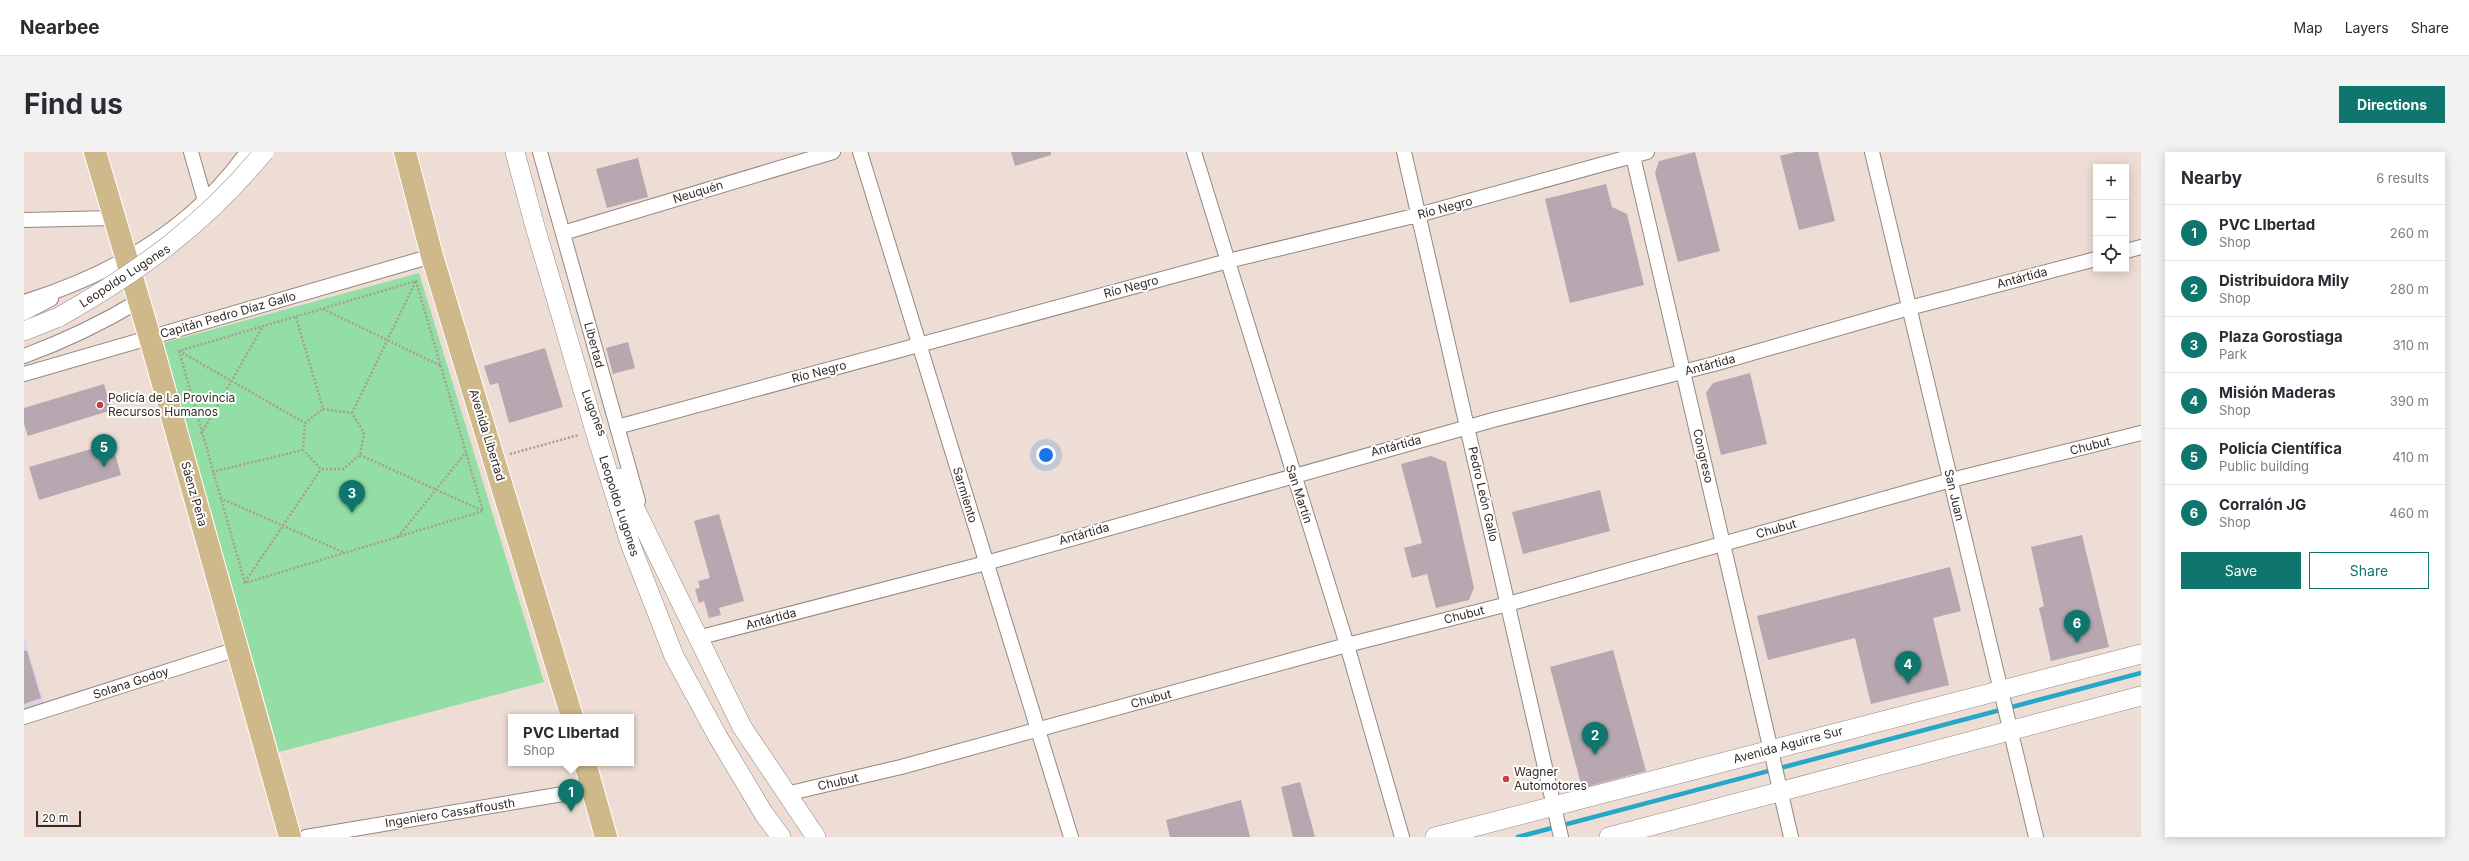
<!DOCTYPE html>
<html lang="en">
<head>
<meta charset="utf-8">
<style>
	:root { --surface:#fff; --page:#f2f2f3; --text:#2b2b33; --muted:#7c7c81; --line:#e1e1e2; --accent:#0f766e }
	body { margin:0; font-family:Inter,sans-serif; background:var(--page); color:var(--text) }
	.controls { position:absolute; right:12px; top:12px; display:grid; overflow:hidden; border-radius:0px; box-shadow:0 2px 10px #0003 }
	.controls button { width:36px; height:36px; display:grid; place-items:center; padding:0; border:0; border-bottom:1px solid var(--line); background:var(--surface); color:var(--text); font:20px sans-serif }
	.scale { position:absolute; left:12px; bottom:10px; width:45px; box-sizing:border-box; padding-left:4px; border:2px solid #312b27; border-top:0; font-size:11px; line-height:14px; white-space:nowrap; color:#312b27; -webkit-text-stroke:3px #fff; paint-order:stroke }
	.you { position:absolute; left:1022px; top:303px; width:14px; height:14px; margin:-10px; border:3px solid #fff; border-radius:50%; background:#1a73e8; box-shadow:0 0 0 6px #1a73e833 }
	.badge { display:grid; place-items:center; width:26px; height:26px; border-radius:50%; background:var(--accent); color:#fff; font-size:13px; font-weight:700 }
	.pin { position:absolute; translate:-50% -33px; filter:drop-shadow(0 1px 2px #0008) }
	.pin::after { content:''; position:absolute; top:21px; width:14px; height:12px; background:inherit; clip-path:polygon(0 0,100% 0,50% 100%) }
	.popup { position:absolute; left:484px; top:562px; width:126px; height:52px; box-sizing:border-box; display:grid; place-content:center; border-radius:0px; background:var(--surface); filter:drop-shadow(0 1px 3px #0005); font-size:13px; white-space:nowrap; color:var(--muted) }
	.popup b { font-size:15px; color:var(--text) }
	.popup::after { content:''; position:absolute; left:50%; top:100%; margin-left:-8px; border:8px solid transparent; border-top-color:var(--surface) }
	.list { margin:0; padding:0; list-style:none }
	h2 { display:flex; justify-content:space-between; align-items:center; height:52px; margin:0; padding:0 16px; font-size:17px }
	h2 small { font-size:13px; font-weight:400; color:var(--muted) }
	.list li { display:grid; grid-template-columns:26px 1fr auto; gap:12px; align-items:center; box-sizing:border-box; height:56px; padding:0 16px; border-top:1px solid var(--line) }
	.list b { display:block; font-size:15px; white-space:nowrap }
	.list p { margin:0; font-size:13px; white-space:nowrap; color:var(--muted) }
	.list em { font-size:13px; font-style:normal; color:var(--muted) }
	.actions { display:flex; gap:8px; padding:12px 16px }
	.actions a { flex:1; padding:9px 0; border:1px solid var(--accent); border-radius:0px; text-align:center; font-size:14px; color:var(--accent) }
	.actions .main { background:var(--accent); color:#fff }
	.icon { flex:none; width:22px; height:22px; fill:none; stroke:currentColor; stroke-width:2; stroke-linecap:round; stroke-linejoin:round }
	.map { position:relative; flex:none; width:2117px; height:685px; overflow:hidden; border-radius:0px }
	header { display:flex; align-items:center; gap:24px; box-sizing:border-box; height:56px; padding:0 20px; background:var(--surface); border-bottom:1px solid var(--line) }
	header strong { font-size:19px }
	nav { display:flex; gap:22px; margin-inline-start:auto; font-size:14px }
	.intro { display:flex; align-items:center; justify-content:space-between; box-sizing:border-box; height:96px; padding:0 24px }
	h1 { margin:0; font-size:28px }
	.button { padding:10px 18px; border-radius:0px; background:var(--accent); color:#fff; font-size:14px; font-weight:700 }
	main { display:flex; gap:24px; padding:0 24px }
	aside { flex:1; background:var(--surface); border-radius:0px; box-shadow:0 2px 10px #0003 }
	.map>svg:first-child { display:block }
</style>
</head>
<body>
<header>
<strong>Nearbee</strong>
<nav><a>Map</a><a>Layers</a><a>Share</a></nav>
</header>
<div class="intro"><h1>Find us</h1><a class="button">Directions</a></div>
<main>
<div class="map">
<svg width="2117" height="685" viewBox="0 0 2117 685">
	<rect width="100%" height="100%" fill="#edddd4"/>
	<path fill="#dad3e8" d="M 0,484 L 20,551 L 0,556 Z"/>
	<path fill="#93dea4" d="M 395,121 L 520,530 L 255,600 L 139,191 Z"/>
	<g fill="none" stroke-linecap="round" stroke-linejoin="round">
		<path stroke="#25a7c7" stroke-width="4.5" d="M 1494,685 L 2117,521"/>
	</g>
	<path fill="#b6a7b1" d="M 987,0 L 1027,0 L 1027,3 L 991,14 Z
		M 1671,0 L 1696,99 L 1654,110 L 1631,21 L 1635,9 Z
		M 1771,0 L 1794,0 L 1811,69 L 1775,78 L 1756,4 Z
		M 614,6 L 624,45 L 583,56 L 572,17 Z
		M 1582,32 L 1588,55 L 1603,62 L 1620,133 L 1546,151 L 1521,47 Z
		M 604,190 L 611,216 L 589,222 L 582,196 Z
		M 521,196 L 539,255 L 485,271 L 474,231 L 466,233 L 460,214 Z
		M 1726,221 L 1743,292 L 1697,303 L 1682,241 L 1689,231 Z
		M 80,232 L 88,258 L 4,284 L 0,272 L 0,256 Z
		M 88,291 L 97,323 L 15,348 L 5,315 Z
		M 1407,304 L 1422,310 L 1450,436 L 1445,448 L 1412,456 L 1403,422 L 1388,426 L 1380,396 L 1398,391 L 1377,312 Z
		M 1576,338 L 1586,379 L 1499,402 L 1488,360 Z
		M 695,362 L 720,449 L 695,456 L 697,463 L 685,466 L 680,449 L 675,451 L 671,437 L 676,436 L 674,429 L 686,426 L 670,369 Z
		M 2058,383 L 2085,495 L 2027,509 L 2015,456 L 2020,454 L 2007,395 Z
		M 1926,415 L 1937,459 L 1909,466 L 1925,533 L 1847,552 L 1831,486 L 1744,508 L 1733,464 Z
		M 1589,498 L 1622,619 L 1558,636 L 1526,515 Z
		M 0,499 L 3,499 L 17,546 L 0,552 Z
		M 1276,630 L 1291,685 L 1269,685 L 1257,635 Z
		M 1217,648 L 1226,685 L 1146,685 L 1142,668 Z"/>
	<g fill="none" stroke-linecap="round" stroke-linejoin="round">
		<defs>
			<path id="street" d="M 167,0 L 181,49
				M 516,0 L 614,349
				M 836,0 L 1047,685
				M 1170,0 L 1323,493 L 1378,685
				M 1380,0 L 1537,685
				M 1608,0 L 1767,685
				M 1848,0 L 2012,685
				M 0,68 L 90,66
				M 539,81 L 809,0
				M 2102,99 L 2117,95
				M 0,150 C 87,123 169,76 223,0
				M 0,161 L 27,147
				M 0,204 C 41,189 78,171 115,149
				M 0,222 L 408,104
				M 593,275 L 1204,109 L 1394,63 L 1623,0
				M 673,486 L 962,411 L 1469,268 L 1690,212 L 1885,156 L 2072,107
				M 0,565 L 213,497
				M 762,642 L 877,615 L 1323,493 L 1484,452 L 1927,328 L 2117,281
				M 282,685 L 569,637"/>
			<path id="secondary" d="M 491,0 L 510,71 L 571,279 L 606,391 L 650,504 L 694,585 L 740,662 L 757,685
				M 0,179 L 35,165
				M 596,326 L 718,575 L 792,685
				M 1411,685 L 2117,502
				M 1585,685 L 2117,544"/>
			<path id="primary" d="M 71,0 L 126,186 L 266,685
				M 381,0 L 408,104 L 548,565
				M 561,611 L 582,685"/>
		</defs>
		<use href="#street" stroke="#96887f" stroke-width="16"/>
		<use href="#secondary" stroke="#96887f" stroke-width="20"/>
		<use href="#primary" stroke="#fff" stroke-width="24"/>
		<path stroke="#a99d95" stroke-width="2.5" stroke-dasharray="2 2" stroke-linecap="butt" d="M 392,129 L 459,359 L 221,431 L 155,199 Z
			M 299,157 L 417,214
			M 272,165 L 299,257
			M 155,199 L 281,271
			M 299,257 L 328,261 L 340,281 L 336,303 L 319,317 L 297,317 L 279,298 L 281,271 Z
			M 328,261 L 392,129
			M 177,282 L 238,176
			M 486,302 L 555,283
			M 336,303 L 459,359
			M 188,320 L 279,298
			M 196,346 L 321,401
			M 374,385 L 442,300
			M 221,430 L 297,317"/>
		<use href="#street" stroke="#fff" stroke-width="14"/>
		<use href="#secondary" stroke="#fff" stroke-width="19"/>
		<use href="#primary" stroke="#cfb889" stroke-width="22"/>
		<defs>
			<path id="secondary-bridge" d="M 35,165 C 116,119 180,73 240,0"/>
		</defs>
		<use href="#secondary-bridge" stroke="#96887f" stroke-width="20" stroke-linecap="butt"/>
		<use href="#secondary-bridge" stroke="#fff" stroke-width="19"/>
	</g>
	<g fill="#cc3d41" stroke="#fff" stroke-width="1.5">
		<circle cx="76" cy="253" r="4"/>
		<circle cx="1482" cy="627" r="4"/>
	</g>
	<g text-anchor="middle" stroke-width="4" stroke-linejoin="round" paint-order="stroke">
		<g font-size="12" fill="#312b27" stroke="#fff">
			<text transform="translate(674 40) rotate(-17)" y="4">Neuquén</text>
			<text transform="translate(1421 56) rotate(-15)" y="4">Río Negro</text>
			<text transform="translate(101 124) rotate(-33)" y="4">Leopoldo Lugones</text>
			<text transform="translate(1998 126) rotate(-15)" y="4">Antártida</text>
			<text transform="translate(1107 135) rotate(-15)" y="4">Río Negro</text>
			<text transform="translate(204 163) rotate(-16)" y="4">Capitán Pedro Díaz Gallo</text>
			<text transform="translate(570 193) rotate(75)" y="4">Libertad</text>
			<text transform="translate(1686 213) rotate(-15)" y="4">Antártida</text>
			<text transform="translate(795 220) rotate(-15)" y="4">Río Negro</text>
			<text transform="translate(570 261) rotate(68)" y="4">Lugones</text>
			<text transform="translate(463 283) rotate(73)" y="4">Avenida Libertad</text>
			<text transform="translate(1372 294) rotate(-15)" y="4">Antártida</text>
			<text transform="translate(2066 294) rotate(-14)" y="4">Chubut</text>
			<text transform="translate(1679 304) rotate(77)" y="4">Congreso</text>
			<text transform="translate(170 342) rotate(74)" y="4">Sáenz Peña</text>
			<text transform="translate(1275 342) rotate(72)" y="4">San Martín</text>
			<text transform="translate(1459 342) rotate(77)" y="4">Pedro León Gallo</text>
			<text transform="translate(941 343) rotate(73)" y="4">Sarmiento</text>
			<text transform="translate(1930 343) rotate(77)" y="4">San Juan</text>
			<text transform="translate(595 354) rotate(72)" y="4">Leopoldo Lugones</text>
			<text transform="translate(1752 377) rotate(-16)" y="4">Chubut</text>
			<text transform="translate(1060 382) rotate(-16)" y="4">Antártida</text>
			<text transform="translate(1440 463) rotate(-14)" y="4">Chubut</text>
			<text transform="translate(747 467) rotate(-15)" y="4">Antártida</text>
			<text transform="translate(107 531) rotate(-18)" y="4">Solana Godoy</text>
			<text transform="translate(1127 547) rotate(-15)" y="4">Chubut</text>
			<text transform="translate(1764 593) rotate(-15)" y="4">Avenida Aguirre Sur</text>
			<text transform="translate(814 630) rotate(-13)" y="4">Chubut</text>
			<text transform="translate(426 661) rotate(-9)" y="4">Ingeniero Cassaffousth</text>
		</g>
		<g font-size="12" fill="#312b27" stroke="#fff" text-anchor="start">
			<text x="84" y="250">Policía de La Provincia<tspan x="84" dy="14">Recursos Humanos</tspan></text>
			<text x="1490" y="624">Wagner<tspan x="1490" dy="14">Automotores</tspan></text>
		</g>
	</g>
</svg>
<div class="controls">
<button>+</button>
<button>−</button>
<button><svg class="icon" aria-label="locate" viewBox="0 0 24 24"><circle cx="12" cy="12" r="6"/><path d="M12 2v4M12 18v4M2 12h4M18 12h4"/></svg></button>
</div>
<div class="scale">20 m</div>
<div class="you"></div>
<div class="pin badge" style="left:547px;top:660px">1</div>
<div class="popup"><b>PVC LIbertad</b>Shop</div>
<div class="pin badge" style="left:1571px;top:603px">2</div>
<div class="pin badge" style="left:328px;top:361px">3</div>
<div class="pin badge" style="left:1884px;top:532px">4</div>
<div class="pin badge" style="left:80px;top:315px">5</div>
<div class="pin badge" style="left:2053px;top:491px">6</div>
</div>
<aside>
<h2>Nearby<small>6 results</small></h2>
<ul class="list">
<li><span class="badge">1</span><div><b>PVC LIbertad</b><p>Shop</p></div><em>260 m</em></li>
<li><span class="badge">2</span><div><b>Distribuidora Mily</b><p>Shop</p></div><em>280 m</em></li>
<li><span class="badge">3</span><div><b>Plaza Gorostiaga</b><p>Park</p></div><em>310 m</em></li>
<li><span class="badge">4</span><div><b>Misión Maderas</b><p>Shop</p></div><em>390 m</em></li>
<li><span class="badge">5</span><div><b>Policía Científica</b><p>Public building</p></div><em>410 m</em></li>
<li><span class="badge">6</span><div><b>Corralón JG</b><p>Shop</p></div><em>460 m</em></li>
</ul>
<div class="actions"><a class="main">Save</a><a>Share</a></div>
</aside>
</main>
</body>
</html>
